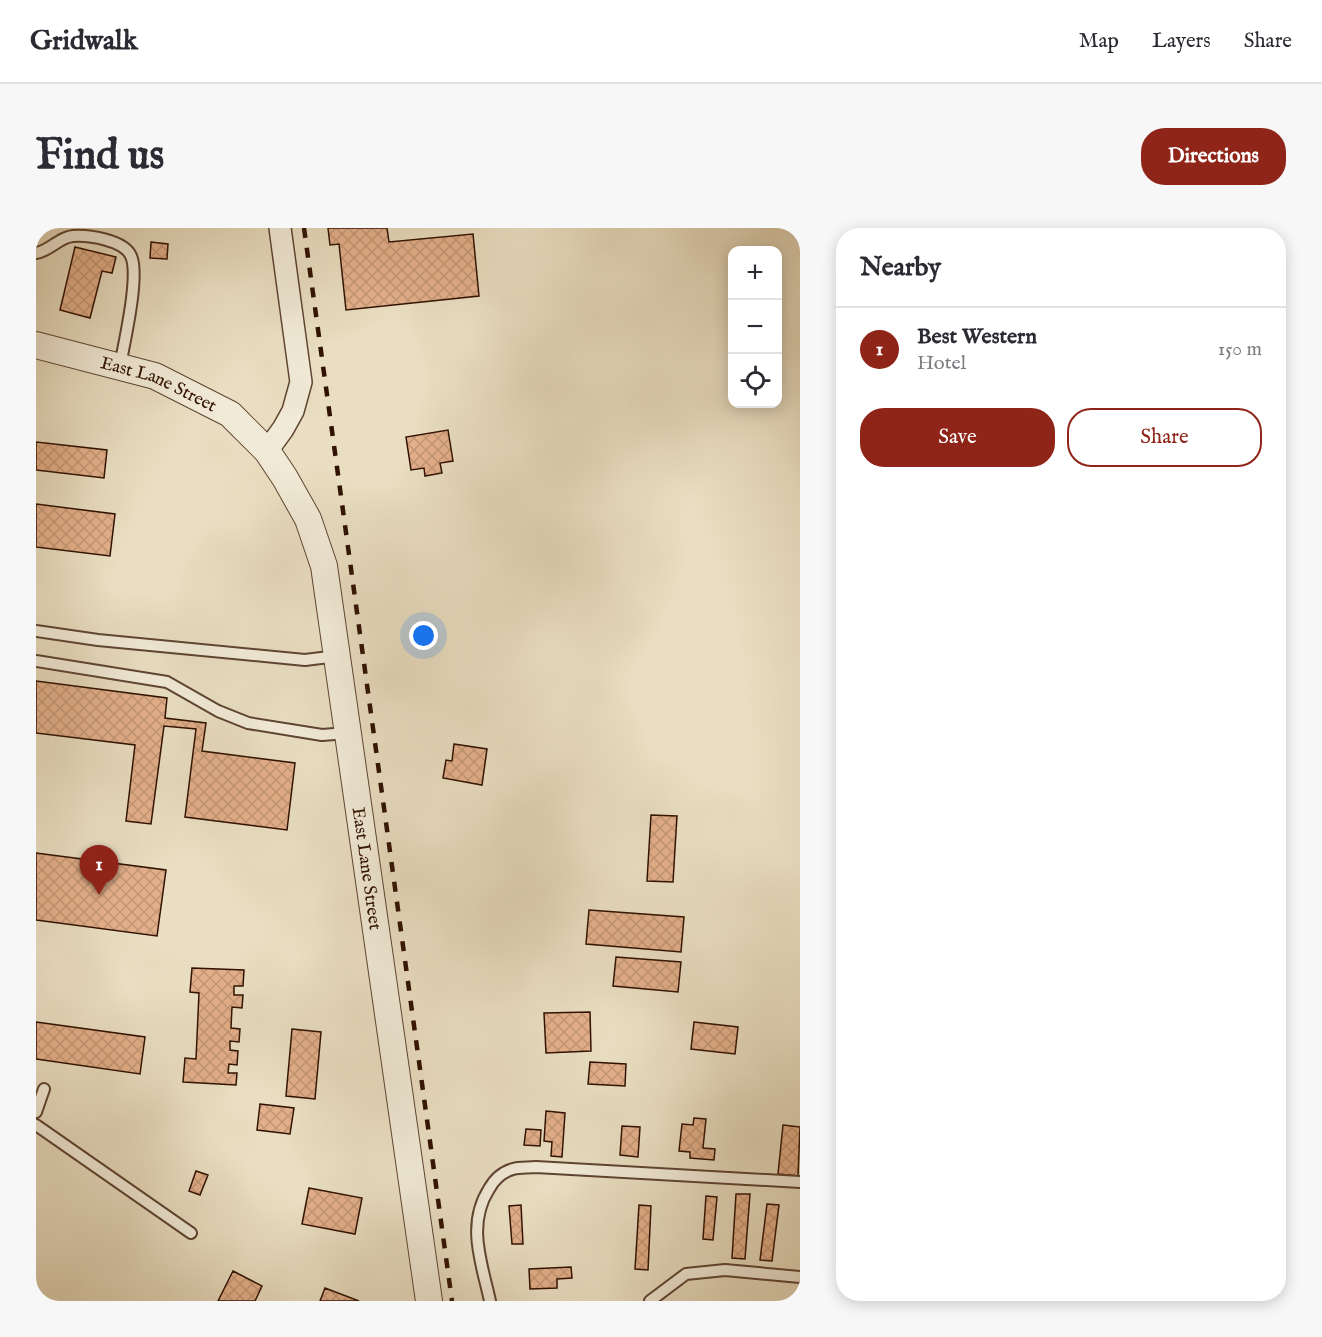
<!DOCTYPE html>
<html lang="en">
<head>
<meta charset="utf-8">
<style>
	:root { --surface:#fff; --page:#f7f7f7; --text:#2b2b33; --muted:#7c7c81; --line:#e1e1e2; --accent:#8f2418 }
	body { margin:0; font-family:"IM FELL English",serif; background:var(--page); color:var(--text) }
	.controls { position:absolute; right:18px; top:18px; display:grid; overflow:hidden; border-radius:12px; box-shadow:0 3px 15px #0003 }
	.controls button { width:54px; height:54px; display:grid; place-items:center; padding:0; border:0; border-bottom:2px solid var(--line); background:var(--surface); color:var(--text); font:30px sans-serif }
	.you { position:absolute; left:388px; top:408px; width:21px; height:21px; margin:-15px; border:4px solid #fff; border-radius:50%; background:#1a73e8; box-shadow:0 0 0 9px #1a73e833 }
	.badge { display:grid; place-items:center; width:39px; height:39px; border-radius:50%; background:var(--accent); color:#fff; font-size:20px; font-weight:700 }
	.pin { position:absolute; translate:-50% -50px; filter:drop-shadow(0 2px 3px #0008) }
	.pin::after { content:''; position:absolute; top:32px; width:21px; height:18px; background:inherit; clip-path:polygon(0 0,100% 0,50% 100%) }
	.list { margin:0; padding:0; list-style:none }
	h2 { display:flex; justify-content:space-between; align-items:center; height:78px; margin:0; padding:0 24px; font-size:26px }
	h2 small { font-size:20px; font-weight:400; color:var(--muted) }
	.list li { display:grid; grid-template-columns:39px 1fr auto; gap:18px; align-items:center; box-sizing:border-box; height:84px; padding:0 24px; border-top:2px solid var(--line) }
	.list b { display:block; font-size:22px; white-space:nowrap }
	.list p { margin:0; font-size:20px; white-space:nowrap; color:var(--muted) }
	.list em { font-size:20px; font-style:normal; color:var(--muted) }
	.actions { display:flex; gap:12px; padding:18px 24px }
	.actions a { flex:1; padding:14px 0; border:2px solid var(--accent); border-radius:24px; text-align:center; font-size:21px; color:var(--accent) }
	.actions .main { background:var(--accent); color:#fff }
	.icon { flex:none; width:33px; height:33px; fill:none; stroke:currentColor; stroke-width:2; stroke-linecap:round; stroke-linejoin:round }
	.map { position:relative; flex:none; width:764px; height:1073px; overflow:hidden; border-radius:24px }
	header { display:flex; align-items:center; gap:36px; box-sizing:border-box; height:84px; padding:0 30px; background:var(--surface); border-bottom:2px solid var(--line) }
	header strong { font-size:28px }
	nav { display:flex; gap:33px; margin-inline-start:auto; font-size:21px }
	.intro { display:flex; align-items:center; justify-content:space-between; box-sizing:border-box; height:144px; padding:0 36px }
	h1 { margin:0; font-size:42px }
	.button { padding:15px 27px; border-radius:24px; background:var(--accent); color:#fff; font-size:21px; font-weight:700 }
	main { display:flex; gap:36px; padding:0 36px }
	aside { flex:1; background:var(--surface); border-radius:24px; box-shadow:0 3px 15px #0003 }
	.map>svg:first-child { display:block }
</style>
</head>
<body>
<header>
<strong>Gridwalk</strong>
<nav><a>Map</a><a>Layers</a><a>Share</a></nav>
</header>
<div class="intro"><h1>Find us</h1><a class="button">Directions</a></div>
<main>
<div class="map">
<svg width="764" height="1073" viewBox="0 0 764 1073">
	<defs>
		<pattern id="building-cross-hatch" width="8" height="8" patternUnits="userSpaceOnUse" patternTransform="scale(1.5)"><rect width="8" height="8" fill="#e3af8a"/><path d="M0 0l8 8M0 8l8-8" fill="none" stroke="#c39675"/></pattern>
	</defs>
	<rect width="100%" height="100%" fill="#e9dec1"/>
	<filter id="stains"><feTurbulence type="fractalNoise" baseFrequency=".00333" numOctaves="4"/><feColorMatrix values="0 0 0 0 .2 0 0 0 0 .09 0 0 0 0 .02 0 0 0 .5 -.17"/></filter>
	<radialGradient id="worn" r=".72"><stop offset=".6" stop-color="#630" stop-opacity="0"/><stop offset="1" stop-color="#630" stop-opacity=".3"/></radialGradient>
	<path fill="url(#building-cross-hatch)" stroke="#301102" stroke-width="1.5" d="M 292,0 L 351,0 L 353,14 L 437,6 L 443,68 L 310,82 L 303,16 L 294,17 Z
		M 115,14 L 132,16 L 131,31 L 114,30 Z
		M 39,19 L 80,29 L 76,45 L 66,43 L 54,90 L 24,82 Z
		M 412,202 L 417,233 L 404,235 L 406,245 L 389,248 L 388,240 L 375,242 L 370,209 Z
		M 0,214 L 71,222 L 68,250 L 0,242 Z
		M 0,276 L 79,286 L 74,328 L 0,319 Z
		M 0,453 L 131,470 L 129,490 L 170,495 L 166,523 L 259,535 L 251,602 L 149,589 L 160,501 L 128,498 L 115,596 L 90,593 L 99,517 L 0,505 Z
		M 418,516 L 451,521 L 446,557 L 407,550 L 410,532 L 416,533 Z
		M 615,587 L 641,588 L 637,654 L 611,653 Z
		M 0,625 L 130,642 L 121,708 L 0,692 Z
		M 553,682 L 648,689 L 645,724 L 550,716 Z
		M 580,729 L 645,734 L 642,764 L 577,758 Z
		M 156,740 L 208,742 L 207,758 L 198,758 L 198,767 L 207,767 L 206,780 L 196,779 L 195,800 L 204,801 L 203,814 L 194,813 L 194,822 L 202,823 L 201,837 L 193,836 L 192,845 L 201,845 L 200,857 L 147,854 L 149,830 L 160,831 L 163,765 L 154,764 Z
		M 554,784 L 555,823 L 510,825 L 508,785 Z
		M 0,794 L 109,809 L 104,846 L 0,831 Z
		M 658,794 L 702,799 L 699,826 L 655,821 Z
		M 256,801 L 285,804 L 279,871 L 250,868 Z
		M 554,834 L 590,836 L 589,858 L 552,856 Z
		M 224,876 L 258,880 L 254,906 L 221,902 Z
		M 510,883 L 529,885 L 526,929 L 515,928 L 516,914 L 508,913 Z
		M 658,890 L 670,891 L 667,920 L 679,921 L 678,932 L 654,930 L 654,924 L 643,923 L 646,896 L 657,897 Z
		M 747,897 L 764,899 L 762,948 L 742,946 Z
		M 586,898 L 604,899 L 602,929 L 584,927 Z
		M 490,901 L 505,902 L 504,918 L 488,917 Z
		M 160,943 L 172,947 L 164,967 L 153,963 Z
		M 273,960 L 326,970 L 319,1006 L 266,996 Z
		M 700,966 L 714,966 L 709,1031 L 696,1030 Z
		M 670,968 L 681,969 L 677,1012 L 667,1011 Z
		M 731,976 L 743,977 L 736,1033 L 724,1032 Z
		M 485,977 L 487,1016 L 476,1016 L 473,978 Z
		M 603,977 L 615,978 L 612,1042 L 599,1041 Z
		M 535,1039 L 536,1050 L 521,1051 L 521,1060 L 494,1061 L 493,1041 Z
		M 197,1043 L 226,1058 L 219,1073 L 182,1073 Z
		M 289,1060 L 323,1073 L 284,1073 Z"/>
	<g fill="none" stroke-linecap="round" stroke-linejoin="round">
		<defs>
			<path id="service" d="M 0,25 C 14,23 23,9 37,8 C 53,7 88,12 95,28 C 104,48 88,115 84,138
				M 0,403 L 62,412 L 269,432 L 301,428
				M 0,433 L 131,454 L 182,483 L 212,495 L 286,507 L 311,505
				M 0,884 L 8,861
				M 0,897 L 155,1005
				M 454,1073 C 446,1036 430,997 453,961 C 458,952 466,944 477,941 C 484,939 492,940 500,939 L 764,954
				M 614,1073 L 650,1046 L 689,1042 L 764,1049"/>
			<path id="minor" d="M 231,223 L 247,201 L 257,183 L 265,154 L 244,0"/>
			<g id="tertiary">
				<path id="s1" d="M 0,117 L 119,148 L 194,186 L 231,223 L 249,250 L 272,291 L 288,338 L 393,1073"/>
			</g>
		</defs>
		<use href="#service" stroke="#5e4432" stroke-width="14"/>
		<use href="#minor" stroke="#5e4432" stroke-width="24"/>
		<use href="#tertiary" stroke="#5e4432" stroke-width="28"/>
		<use href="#service" stroke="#f1ead7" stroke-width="10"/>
		<use href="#minor" stroke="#f1ead7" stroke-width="21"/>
		<use href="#tertiary" stroke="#f1ead7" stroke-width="26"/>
		<path stroke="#301102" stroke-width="4.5" stroke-dasharray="10 10" stroke-linecap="butt" d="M 268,0 L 416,1073"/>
	</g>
	<g text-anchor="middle" stroke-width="5" stroke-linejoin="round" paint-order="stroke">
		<g font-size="18" fill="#301102" stroke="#f1ead7">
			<text dy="6" stroke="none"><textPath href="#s1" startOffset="129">East Lane Street</textPath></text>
			<text dy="6" stroke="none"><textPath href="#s1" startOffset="694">East Lane Street</textPath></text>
		</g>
	</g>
	<rect width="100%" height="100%" filter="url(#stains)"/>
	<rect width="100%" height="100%" fill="url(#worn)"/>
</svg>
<div class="controls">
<button>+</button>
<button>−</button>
<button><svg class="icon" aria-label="locate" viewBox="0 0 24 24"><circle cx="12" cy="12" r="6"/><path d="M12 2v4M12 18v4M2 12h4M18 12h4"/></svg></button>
</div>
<div class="you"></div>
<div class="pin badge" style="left:63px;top:667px">1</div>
</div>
<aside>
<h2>Nearby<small></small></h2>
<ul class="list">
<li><span class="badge">1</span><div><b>Best Western</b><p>Hotel</p></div><em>150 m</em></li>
</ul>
<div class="actions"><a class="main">Save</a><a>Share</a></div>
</aside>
</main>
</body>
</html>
